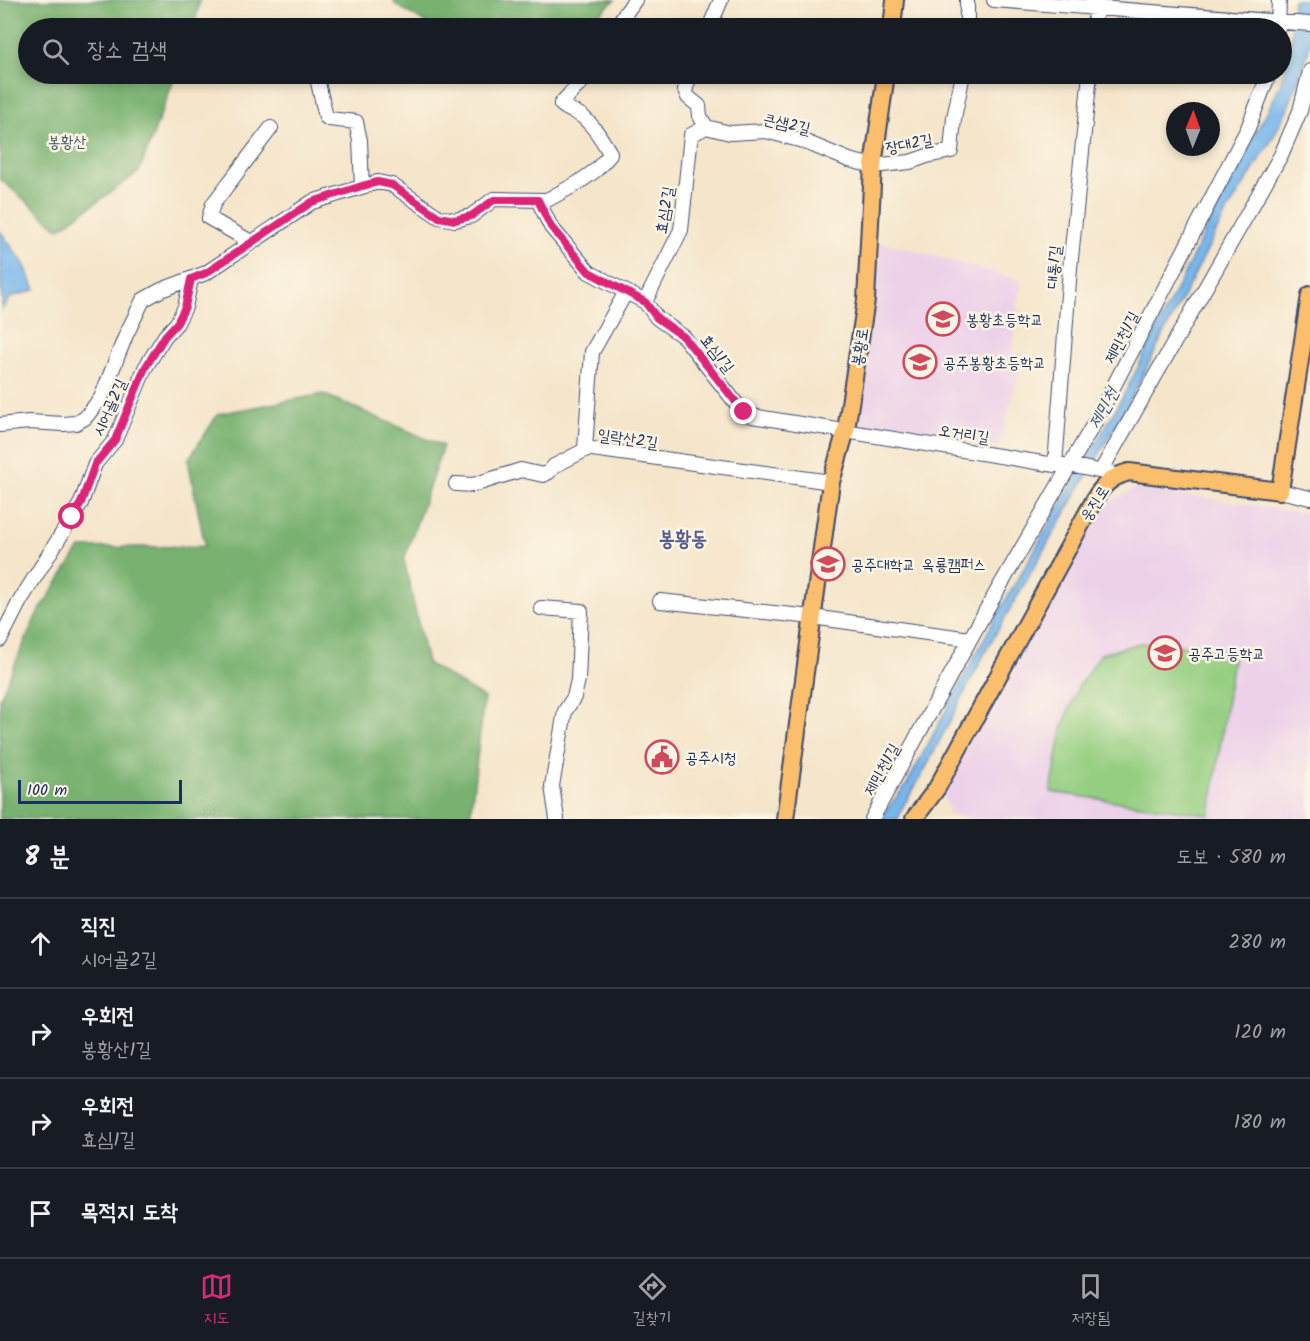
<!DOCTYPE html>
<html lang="ko">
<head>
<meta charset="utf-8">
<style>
	:root { --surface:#171b24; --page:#242831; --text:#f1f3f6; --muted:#9ea1a6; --line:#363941; --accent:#db2777 }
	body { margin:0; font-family:Kalam,"Poor Story",sans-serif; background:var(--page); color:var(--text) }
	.compass { position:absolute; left:1166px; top:102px; width:54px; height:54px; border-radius:50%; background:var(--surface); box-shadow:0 3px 9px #0003; rotate:1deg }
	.scale { position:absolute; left:18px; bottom:15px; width:164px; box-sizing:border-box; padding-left:6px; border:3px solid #1b2f5e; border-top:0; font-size:16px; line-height:21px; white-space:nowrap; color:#1b2f5e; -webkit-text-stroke:4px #fcf5e5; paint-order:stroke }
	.stop { position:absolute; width:18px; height:18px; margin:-14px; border:4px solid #db2777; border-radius:50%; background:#fff }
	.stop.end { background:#db2777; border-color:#fff; box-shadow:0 2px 6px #0008 }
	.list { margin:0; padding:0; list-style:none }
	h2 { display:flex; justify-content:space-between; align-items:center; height:78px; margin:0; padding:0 24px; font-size:26px }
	h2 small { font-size:20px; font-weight:400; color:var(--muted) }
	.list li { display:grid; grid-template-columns:39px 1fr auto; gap:18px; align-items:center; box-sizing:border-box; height:90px; padding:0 24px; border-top:2px solid var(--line) }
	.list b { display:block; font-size:22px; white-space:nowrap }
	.list p { margin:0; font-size:20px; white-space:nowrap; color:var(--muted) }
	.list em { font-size:20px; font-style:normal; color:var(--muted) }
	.icon { flex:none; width:33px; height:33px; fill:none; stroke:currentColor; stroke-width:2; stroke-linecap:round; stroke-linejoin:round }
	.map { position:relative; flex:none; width:1310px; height:819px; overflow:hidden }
	.search { position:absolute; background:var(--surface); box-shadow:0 3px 9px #0003; left:18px; right:18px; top:18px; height:66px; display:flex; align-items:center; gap:15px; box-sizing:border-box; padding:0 21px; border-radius:33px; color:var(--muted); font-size:22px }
	.sheet { height:438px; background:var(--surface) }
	nav { display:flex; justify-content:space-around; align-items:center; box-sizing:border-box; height:84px; border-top:2px solid var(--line); background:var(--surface); font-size:16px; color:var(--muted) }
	nav a { display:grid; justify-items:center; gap:3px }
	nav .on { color:var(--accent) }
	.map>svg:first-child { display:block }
</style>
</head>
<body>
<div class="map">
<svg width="1310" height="819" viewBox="0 0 1310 819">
	<rect width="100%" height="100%" fill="#fcf5e5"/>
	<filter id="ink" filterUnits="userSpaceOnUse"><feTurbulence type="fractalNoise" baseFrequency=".0167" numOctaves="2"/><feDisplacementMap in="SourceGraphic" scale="12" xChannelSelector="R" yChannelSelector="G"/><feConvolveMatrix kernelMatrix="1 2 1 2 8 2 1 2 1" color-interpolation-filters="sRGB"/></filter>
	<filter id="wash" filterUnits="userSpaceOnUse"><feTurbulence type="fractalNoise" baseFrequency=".008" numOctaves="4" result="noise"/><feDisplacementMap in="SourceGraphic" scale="24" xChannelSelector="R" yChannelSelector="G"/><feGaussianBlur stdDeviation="1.35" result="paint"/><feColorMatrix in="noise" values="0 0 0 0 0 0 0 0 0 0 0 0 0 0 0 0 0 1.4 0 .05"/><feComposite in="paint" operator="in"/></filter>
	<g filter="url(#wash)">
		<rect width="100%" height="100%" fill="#f5e5ca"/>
		<path fill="#edd1e9" d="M 881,242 L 1021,280 L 1012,358 L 1019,373 L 999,447 L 855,426 Z
			M 1137,488 L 1310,514 L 1310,819 L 973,819 L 951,814 L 941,791 L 1107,502 Z"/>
		<path fill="#95ce81" stroke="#587e70" stroke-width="1.5" d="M 1140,643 L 1187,646 L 1234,653 L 1210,815 L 1051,792 L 1062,729 L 1078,687 L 1101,654 Z"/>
		<path fill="#78b16f" stroke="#4a7066" stroke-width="1.5" d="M 0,0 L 200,0 L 194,28 L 28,28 L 28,74 L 176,74 L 139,172 L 59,229 L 0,179 Z
			M 393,0 L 615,0 L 583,28 L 433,28 L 395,4 Z
			M 323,394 L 443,446 L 404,560 L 427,663 L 484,698 L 470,819 L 0,819 L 0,698 L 36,616 L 80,548 L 205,546 L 188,460 L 218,414 Z"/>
		<path fill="#78b7ec" stroke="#4a73a5" stroke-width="1.5" d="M 1293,0 L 1310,0 L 1310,40 L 1308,52 L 1287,110 L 1270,143 L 1224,217 L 1128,404 L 988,647 L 921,777 L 903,806 L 898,819 L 879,819 L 907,784 L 992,624 L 1126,391 L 1250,141 C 1269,112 1286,77 1291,42 C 1293,28 1292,14 1293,0 Z
			M 0,231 L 24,264 L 35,290 L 11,297 L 2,309 Z"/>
	</g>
	<g filter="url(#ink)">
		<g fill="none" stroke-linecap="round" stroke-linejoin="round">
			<defs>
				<path id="minor" d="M 994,0 L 1310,24
					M 615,28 L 635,0
					M 709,28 L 721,0
					M 967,28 L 967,0
					M 1094,28 L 1097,1
					M 1278,28 L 1279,0
					M 316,74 L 326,117 L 329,119 L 356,122 L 360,141 L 362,186
					M 691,74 L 685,90 L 688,97 L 699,106 L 700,116 L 706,127 L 730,133 L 766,131 L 803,141 L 849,160 L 873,166 L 910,162 L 927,156 L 951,151 L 954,118 L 963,74
					M 538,200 L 551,227 L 589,272 L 645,302 L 657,318 L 684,337 L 743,412 L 752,416 L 1055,465 L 1069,465 L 1117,475
					M 251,242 L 209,218 L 213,204 L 271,128
					M 626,292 L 592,352 L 585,448 L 831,482
					M 645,302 L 681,230 L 691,135 L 706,127
					M 0,425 L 29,422 L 63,424 L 76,423 L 85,418 L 101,398 L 126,335 L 143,300 L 161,290 L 206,273 L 312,202 L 378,182 L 392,185 L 439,217 L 455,220 L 471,216 L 494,199 L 547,200 L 578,183 L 596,170 L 609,156 L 610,153 C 602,140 595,127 583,117 C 576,111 568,111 561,104 C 564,99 583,81 589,74
					M 1055,465 L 1070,268 L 1090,74
					M 1101,471 L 1281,155 L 1300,111 L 1310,71
					M 456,484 L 473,485 L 521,470 L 543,475 L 549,472 L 554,466 L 587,449
					M 1280,491 L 1310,498
					M 660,601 L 812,617 L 970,639
					M 541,608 L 581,611 L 578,680 L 574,697 L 565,711 L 552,786 L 557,819
					M 0,640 L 20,601 L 81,503 L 95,464 L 115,440 L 145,368 L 165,336 L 177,323 L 185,307 L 191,279
					M 872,819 L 985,612 L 1096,420 L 1248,128 L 1269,74"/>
				<path id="major" d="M 892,28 L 895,0
					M 785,819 L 831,482 L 846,430 L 866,300 L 873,166 L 886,74
					M 914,819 L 937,788 L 1097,495 C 1106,482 1114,476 1129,472 L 1280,491 L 1310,295"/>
			</defs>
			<use href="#minor" stroke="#3c4a6e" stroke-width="16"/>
			<use href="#major" stroke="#3c4a6e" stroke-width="20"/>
			<use href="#minor" stroke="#fff" stroke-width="14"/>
			<use href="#major" stroke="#fabe6d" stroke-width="16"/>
		</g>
	</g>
	<g fill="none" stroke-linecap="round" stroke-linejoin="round" filter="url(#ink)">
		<path stroke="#db2777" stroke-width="8" d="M 72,517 L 81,503 L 95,464 L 115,440 L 145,368 L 165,336 L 177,323 L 185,307 L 191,279 L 206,273 L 312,202 L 362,186 L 378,182 L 392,185 L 439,217 L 455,220 L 471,216 L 494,200 L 538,200 L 551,227 L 589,272 L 645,302 L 657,318 L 684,337 L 744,412"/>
	</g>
	<defs>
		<symbol id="school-ring" viewBox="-11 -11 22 22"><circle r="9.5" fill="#fcf5e5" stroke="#d1495b" stroke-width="1.5"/><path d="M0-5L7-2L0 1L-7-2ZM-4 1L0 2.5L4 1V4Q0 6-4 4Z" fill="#d1495b"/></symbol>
		<symbol id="university-ring" viewBox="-11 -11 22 22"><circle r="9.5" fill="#fcf5e5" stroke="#d1495b" stroke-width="1.5"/><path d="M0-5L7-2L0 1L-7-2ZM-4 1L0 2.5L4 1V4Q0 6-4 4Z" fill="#d1495b"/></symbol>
		<symbol id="civic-ring" viewBox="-11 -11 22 22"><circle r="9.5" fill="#fcf5e5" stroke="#d1495b" stroke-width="1.5"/><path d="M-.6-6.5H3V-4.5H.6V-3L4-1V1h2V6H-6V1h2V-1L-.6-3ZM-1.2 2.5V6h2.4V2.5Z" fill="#d1495b"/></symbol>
	</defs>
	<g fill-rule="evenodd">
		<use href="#school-ring" x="924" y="300" width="38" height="38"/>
		<use href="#school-ring" x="901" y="343" width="38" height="38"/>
		<use href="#university-ring" x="809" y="545" width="38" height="38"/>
		<use href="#school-ring" x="1146" y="634" width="38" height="38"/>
		<use href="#civic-ring" x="643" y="738" width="38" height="38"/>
	</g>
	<g text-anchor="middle" stroke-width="5" stroke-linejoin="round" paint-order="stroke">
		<g font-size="16" fill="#1b2f5e" stroke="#fcf5e5">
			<text transform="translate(787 123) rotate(13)" y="6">큰샘2길</text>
			<text transform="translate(909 143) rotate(-11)" y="6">장대2길</text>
			<text transform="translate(664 210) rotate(-80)" y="6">효심2길</text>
			<text transform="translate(1053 267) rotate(-85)" y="6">대통1길</text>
			<text transform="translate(1121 337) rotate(-62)" y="6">제민천1길</text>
			<text transform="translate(859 347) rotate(-81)" y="6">봉황로</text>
			<text transform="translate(718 353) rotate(52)" y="6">효심1길</text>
			<text transform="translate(109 407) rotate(-66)" y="6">시어골2길</text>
			<text transform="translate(964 433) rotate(9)" y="6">오거리길</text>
			<text transform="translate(628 438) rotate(8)" y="6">일락산2길</text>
			<text transform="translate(1094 503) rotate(-57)" y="6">웅진로</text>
			<text transform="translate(881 769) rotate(-61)" y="6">제민천1길</text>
		</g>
		<g font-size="16" fill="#3a5767" stroke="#fcf5e5">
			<text x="67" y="147">봉황산</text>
		</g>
		<g font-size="16" fill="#1b2f5e" stroke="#fcf5e5" text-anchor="start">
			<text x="966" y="325">봉황초등학교</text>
			<text x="943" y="368">공주봉황초등학교</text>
			<text x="851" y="570">공주대학교 옥룡캠퍼스</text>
			<text x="1188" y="659">공주고등학교</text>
			<text x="685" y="763">공주시청</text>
		</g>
		<g font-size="18" font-style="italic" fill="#375889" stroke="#fcf5e5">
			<text transform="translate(1103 408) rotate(-61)" y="6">제민천</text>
		</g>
		<g font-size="20" font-weight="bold" fill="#575b92" stroke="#fcf5e5">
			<text x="683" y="545">봉황동</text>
		</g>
	</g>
</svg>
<svg class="compass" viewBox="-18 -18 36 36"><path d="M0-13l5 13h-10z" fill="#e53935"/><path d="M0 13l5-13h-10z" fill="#9ea1a6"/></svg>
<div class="scale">100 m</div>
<div class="stop" style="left:72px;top:517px"></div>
<div class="stop end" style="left:744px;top:412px"></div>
<div class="search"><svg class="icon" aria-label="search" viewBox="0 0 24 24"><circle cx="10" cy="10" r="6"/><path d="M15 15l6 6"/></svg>장소 검색</div>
</div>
<section class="sheet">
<h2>8 분<small>도보 · 580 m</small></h2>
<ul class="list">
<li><svg class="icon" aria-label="ahead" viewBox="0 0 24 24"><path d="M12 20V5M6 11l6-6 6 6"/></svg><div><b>직진</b><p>시어골2길</p></div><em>280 m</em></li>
<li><svg class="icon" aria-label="right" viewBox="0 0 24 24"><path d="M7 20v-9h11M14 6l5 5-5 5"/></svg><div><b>우회전</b><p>봉황산1길</p></div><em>120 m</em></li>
<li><svg class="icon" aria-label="right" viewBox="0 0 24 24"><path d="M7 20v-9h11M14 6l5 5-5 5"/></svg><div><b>우회전</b><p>효심1길</p></div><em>180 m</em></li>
<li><svg class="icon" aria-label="arrive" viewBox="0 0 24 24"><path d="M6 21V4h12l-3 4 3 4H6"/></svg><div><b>목적지 도착</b></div></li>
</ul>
</section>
<nav>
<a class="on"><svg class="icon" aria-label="map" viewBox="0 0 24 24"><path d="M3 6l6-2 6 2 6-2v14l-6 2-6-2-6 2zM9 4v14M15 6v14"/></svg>지도</a>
<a><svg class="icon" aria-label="directions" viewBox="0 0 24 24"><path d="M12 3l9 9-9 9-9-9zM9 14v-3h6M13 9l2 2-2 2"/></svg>길찾기</a>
<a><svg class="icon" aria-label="saved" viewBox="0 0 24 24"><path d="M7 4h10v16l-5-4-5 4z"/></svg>저장됨</a>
</nav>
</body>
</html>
